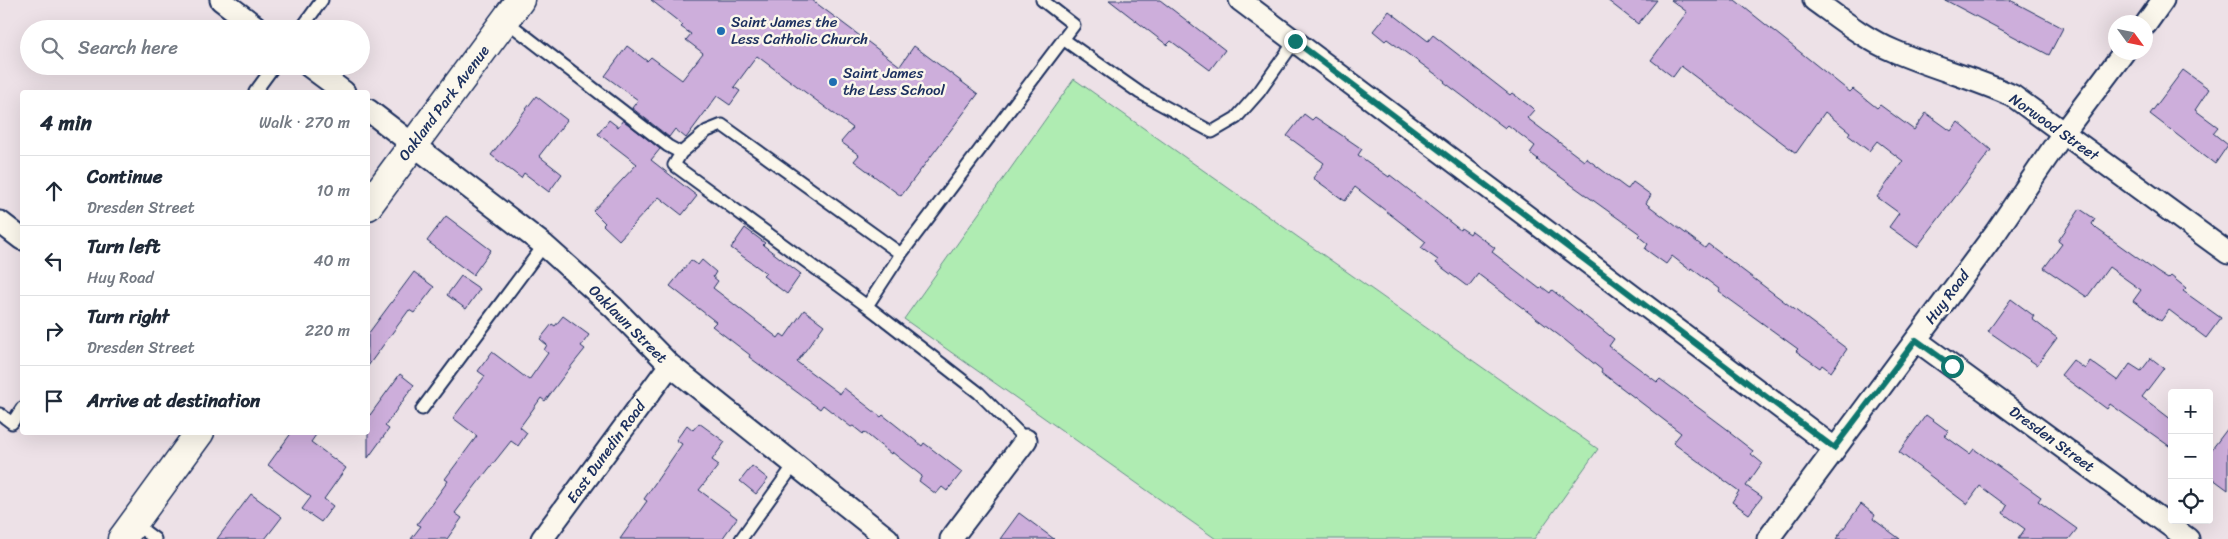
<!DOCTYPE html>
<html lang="en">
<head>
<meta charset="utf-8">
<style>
	:root { --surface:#fff; --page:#f2f2f3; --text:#1f2937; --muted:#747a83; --line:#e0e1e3 }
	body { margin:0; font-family:Sriracha,sans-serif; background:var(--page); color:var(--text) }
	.controls { position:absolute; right:15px; bottom:15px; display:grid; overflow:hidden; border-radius:5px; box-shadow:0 5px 20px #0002 }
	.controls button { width:45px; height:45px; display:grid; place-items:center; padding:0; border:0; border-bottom:1px solid var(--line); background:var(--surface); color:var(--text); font:25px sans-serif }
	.compass { position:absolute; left:2108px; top:15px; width:45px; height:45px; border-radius:50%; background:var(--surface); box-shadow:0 5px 20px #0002; rotate:123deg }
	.stop { position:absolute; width:15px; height:15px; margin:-11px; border:4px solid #0f766e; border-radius:50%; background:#fff }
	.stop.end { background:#0f766e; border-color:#fff; box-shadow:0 1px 5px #0008 }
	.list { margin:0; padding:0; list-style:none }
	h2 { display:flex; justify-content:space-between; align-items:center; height:65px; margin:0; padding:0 20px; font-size:21px }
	h2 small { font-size:16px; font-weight:400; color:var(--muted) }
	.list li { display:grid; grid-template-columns:32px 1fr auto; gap:15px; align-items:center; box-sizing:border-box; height:70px; padding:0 20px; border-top:1px solid var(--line) }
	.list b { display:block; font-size:19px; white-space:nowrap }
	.list p { margin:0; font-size:16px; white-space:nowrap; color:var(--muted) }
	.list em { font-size:16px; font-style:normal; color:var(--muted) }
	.icon { flex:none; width:28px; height:28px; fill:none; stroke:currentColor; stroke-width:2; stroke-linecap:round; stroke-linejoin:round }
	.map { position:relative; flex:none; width:2228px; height:539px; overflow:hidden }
	.search { position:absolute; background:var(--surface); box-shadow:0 5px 20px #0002; left:20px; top:20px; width:350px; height:55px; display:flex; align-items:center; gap:12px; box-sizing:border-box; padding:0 18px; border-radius:28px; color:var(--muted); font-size:19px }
	.panel { position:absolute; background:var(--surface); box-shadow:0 5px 20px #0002; left:20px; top:90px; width:350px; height:345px; border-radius:5px }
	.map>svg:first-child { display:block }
</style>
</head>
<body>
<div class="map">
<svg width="2228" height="539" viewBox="0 0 2228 539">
	<rect width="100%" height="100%" fill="#ede1e7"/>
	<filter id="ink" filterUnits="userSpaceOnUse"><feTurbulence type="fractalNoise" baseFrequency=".02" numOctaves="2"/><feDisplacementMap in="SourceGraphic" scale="10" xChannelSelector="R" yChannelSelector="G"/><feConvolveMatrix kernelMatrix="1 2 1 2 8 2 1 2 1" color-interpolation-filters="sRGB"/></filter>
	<g filter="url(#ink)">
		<path fill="#afecb2" stroke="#658e88" d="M 1074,79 L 1598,449 L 1534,539 L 1216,539 L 904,319 Z"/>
		<path fill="#cdaedb" stroke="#1b2f5e" d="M 651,0 L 812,0 L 900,66 L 914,46 L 978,94 L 901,196 L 854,161 L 859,155 L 841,142 L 853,128 L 757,56 L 734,87 L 740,91 L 730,105 L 717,96 L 686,138 L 675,129 L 669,137 L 632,108 L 638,100 L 605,76 L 627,46 L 647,61 L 651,57 L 682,80 L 703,53 L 686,40 L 691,34 L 681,27 L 683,25 Z
			M 1109,0 L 1160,0 L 1225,50 L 1210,70 L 1171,41 L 1167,45 Z
			M 1607,0 L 1657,0 L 1638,24 Z
			M 1671,0 L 1735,0 L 1850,92 L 1853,89 L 1877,108 L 1880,105 L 1914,130 L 1926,113 L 1951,131 L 1958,122 L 1991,150 L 1917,247 L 1889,227 L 1899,213 L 1877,197 L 1903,161 L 1877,141 L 1869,151 L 1848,135 L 1850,132 L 1825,112 L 1796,153 L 1681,66 L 1673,77 L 1651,60 L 1687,12 Z
			M 1945,0 L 2010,0 L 2063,28 L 2049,55 Z
			M 1389,11 L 1428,41 L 1433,35 L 1510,95 L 1512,93 L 1531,107 L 1534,110 L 1527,118 L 1584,161 L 1586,158 L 1626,188 L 1628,189 L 1633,182 L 1651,195 L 1646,203 L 1648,205 L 1705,248 L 1708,244 L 1847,349 L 1831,372 L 1822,365 L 1820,368 L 1796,351 L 1798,349 L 1718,291 L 1719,289 L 1691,268 L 1690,270 L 1672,256 L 1666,264 L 1645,249 L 1648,244 L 1638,236 L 1640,234 L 1537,160 L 1538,159 L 1530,153 L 1535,146 L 1508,125 L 1505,128 L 1444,82 L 1445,81 L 1387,39 L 1385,41 L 1373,31 Z
			M 2183,70 L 2209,89 L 2195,110 L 2218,127 L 2213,133 L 2228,145 L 2215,164 L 2150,114 Z
			M 536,96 L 567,120 L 539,156 L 562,174 L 549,192 L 524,173 L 521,178 L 491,155 Z
			M 1304,114 L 1312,120 L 1315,117 L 1362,149 L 1358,155 L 1389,177 L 1390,175 L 1460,230 L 1461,228 L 1470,234 L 1472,231 L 1495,248 L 1492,252 L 1540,289 L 1542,287 L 1550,293 L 1552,290 L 1614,339 L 1609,346 L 1657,382 L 1660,379 L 1731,432 L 1730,433 L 1753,451 L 1751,454 L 1762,463 L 1746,486 L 1762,497 L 1749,514 L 1732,502 L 1739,491 L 1673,443 L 1681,433 L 1601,372 L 1602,370 L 1565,340 L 1478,274 L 1468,287 L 1436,263 L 1438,260 L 1421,248 L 1426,242 L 1355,187 L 1345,201 L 1313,178 L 1324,163 L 1287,136 Z
			M 609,120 L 618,127 L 623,120 L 660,149 L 651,160 L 697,196 L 682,215 L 659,197 L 619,240 L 603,225 L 605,223 L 593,211 L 637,164 L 598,134 Z
			M 2080,209 L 2095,219 L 2092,224 L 2097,229 L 2157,272 L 2168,279 L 2171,276 L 2186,288 L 2183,291 L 2221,318 L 2206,338 L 2169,310 L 2161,321 L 2133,301 L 2141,290 L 2109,267 L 2087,297 L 2044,268 L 2062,244 L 2058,241 Z
			M 446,216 L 491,250 L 473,275 L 427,241 Z
			M 745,228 L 765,243 L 763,245 L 801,274 L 787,294 L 763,276 L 766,273 L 731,248 Z
			M 691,260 L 698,265 L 702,260 L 716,272 L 713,277 L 718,281 L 713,288 L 778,338 L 781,334 L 785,337 L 804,310 L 824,325 L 797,362 L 840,394 L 844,388 L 881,417 L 883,415 L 922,446 L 924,443 L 962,472 L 947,491 L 942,487 L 936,494 L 919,481 L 922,476 L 892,452 L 891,454 L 864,432 L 863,434 L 853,426 L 851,427 L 823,405 L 820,409 L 749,357 L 750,355 L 712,326 L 716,322 L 670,286 Z
			M 414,272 L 434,287 L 414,313 L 409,310 L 368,366 L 368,334 Z
			M 461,276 L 480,289 L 466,309 L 447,295 Z
			M 2011,299 L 2034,316 L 2032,319 L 2057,338 L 2037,365 L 1988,331 Z
			M 563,316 L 589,335 L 581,346 L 585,349 L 569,369 L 545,401 L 541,398 L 520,427 L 527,433 L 518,446 L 511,441 L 476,485 L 455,513 L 462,518 L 447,539 L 411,539 L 421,526 L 417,524 L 448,481 L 445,479 L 477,436 L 453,418 L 485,376 L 478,371 L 492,352 L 529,380 L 548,353 L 544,350 L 547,345 L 540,339 L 552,324 L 555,326 Z
			M 2151,358 L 2164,368 L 2142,397 L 2172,420 L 2172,448 L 2110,404 L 2107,409 L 2061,375 L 2073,360 L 2085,369 L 2090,361 L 2118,381 L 2130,364 L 2141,371 Z
			M 400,374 L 414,385 L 385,426 L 389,429 L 368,458 L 368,413 L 370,415 Z
			M 1926,415 L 1948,431 L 1945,436 L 1970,454 L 1974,449 L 2041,497 L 2038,501 L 2077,529 L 2069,539 L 2018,539 L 2025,529 L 2003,513 L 2007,506 L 1980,486 L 1967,504 L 1899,452 Z
			M 699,423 L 725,442 L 712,460 L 719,465 L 699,490 L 737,518 L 722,539 L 620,539 L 647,501 L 644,499 L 682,444 L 676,440 L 687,425 L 693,430 Z
			M 2228,428 L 2228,490 L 2209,476 L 2209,453 Z
			M 292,432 L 318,432 L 311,442 L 346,468 L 324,499 L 333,506 L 321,522 L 302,509 L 311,497 L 268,465 Z
			M 752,466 L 768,479 L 756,494 L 740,481 Z
			M 251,494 L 282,517 L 265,539 L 217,539 Z
			M 1861,504 L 1875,515 L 1873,519 L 1900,539 L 1836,539 Z
			M 1019,513 L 1054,539 L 1000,539 Z"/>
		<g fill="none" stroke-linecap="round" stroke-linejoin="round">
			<defs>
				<path id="lane" d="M 505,20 L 668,146 L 681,153 L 707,131 L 722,125 L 901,254 L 1074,25 L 1042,0
					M 301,29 L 322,0
					M 1063,39 L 1140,93 L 1212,132 L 1236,118 L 1259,92 L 1295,41
					M 255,92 L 274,66
					M 681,153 L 674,165 L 867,306 L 979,393 L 1026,440
					M 867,306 L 901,254
					M 422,409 L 544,245
					M 0,414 L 12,423 L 22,408
					M 134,523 L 155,539
					M 741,539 L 794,465"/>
				<path id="street" d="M 221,0 L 259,29
					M 1240,0 L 1834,448
					M 1814,0 C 1839,18 1865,39 1894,51 C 1933,68 1974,78 2013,96 L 2228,253
					M 2146,24 L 2163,0
					M 309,66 L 344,92
					M 368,110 L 544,245 L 613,307 L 670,365 L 888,539
					M 0,222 L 22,239
					M 1916,340 L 2188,539
					M 542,539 L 670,365
					M 951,539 L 1026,440
					M 1768,539 L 1996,232 L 2064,132 L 2124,52"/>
				<path id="secondary" d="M 368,206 L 520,0
					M 122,539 L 200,432"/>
			</defs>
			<use href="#lane" stroke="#1b2f5e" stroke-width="15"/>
			<use href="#street" stroke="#1b2f5e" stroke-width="25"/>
			<use href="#secondary" stroke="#1b2f5e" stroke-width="31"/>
			<use href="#lane" stroke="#fbf7ec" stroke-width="11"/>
			<use href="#street" stroke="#fbf7ec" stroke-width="21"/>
			<use href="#secondary" stroke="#fbf7ec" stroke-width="28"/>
		</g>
	</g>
	<g fill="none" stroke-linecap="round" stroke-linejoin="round" filter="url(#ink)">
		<path stroke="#0f766e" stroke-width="6" d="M 1295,41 L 1834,448 L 1916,340 L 1952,366"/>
	</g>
	<g fill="#1f6fb2" stroke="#fbf7ec" stroke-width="2">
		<circle cx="721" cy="31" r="5"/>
		<circle cx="833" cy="82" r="5"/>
	</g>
	<g text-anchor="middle" stroke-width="5" stroke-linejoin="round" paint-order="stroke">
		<g font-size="15" fill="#1b2f5e" stroke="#fbf7ec" text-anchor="start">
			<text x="731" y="27">Saint James the<tspan x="731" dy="17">Less Catholic Church</tspan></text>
			<text x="843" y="78">Saint James<tspan x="843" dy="17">the Less School</tspan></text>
		</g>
		<g font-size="15" fill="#1b2f5e" stroke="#fbf7ec">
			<text transform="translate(444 103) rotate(-53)" y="5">Oakland Park Avenue</text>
			<text transform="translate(2054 127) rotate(35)" y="5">Norwood Street</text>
			<text transform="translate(1947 297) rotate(-53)" y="5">Huy Road</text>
			<text transform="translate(628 324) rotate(45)" y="5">Oaklawn Street</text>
			<text transform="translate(2052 439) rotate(36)" y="5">Dresden Street</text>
			<text transform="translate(606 452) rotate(-54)" y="5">East Dunedin Road</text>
		</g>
	</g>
</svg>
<div class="controls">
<button>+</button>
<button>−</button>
<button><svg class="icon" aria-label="locate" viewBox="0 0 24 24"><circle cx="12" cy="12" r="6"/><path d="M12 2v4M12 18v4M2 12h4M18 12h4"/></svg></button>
</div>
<svg class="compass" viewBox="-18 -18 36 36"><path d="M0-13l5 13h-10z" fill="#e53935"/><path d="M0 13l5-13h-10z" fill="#747a83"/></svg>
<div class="stop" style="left:1952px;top:366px"></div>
<div class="stop end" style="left:1295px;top:41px"></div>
<div class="search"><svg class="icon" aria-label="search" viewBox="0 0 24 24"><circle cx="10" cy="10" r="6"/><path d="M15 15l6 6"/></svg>Search here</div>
<section class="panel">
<h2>4 min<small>Walk · 270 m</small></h2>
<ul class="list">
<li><svg class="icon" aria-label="ahead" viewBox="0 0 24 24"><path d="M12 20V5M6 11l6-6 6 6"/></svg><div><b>Continue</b><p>Dresden Street</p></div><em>10 m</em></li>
<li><svg class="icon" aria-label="left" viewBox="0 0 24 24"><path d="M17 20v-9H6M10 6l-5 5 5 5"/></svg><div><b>Turn left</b><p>Huy Road</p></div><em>40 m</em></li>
<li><svg class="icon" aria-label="right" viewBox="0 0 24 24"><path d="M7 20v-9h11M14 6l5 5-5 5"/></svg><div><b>Turn right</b><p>Dresden Street</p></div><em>220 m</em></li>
<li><svg class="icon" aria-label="arrive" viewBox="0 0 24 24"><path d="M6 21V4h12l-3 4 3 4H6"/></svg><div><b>Arrive at destination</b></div></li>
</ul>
</section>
</div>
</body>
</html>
